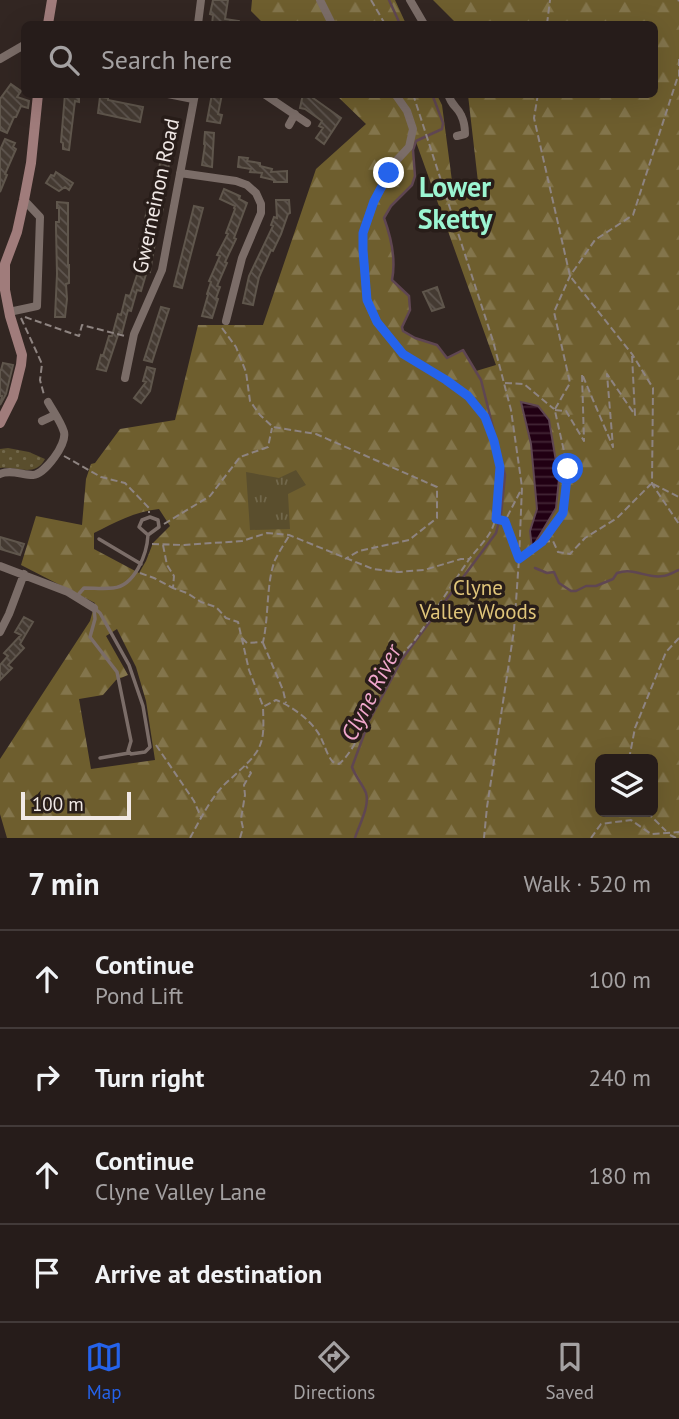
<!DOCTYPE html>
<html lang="en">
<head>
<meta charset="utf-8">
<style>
	:root { --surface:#261c1a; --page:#322927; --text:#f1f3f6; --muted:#a4a1a2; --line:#423a39; --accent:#2563eb }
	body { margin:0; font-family:"PT Sans",sans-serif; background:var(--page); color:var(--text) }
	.controls { position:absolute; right:21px; bottom:21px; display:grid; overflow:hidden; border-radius:10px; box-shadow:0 7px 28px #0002 }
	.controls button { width:63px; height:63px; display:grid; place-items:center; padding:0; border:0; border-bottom:2px solid var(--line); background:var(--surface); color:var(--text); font:35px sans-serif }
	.scale { position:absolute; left:21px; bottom:18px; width:110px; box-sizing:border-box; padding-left:7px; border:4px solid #f1e9e6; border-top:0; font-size:19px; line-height:24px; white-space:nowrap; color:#f1e9e6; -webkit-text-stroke:5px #281d19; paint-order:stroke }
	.stop { position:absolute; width:21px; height:21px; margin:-16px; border:5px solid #2563eb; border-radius:50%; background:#fff }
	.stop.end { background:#2563eb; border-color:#fff; box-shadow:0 2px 7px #0008 }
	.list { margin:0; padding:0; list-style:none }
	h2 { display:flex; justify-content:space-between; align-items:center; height:91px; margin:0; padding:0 28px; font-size:30px }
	h2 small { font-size:23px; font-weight:400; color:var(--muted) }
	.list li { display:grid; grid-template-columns:46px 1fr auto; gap:21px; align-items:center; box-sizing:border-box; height:98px; padding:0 28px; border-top:2px solid var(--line) }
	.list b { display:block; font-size:26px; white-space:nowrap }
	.list p { margin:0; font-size:23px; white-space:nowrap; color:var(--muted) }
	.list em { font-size:23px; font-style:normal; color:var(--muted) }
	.icon { flex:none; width:38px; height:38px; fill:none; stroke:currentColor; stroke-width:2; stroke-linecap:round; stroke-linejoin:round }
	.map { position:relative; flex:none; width:679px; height:838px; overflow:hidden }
	.search { position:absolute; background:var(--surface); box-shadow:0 7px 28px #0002; left:21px; right:21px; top:21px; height:77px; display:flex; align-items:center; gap:18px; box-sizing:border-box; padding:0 24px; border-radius:10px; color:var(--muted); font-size:26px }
	.sheet { height:483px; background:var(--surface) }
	nav { display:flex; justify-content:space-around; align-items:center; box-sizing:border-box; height:98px; border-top:2px solid var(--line); background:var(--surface); font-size:19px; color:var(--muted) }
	nav a { display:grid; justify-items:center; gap:4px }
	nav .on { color:var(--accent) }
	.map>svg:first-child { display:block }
</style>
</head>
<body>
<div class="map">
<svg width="679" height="838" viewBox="0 0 679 838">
	<defs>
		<pattern id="grass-dots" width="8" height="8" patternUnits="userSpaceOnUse" patternTransform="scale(1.75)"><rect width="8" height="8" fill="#5a4e2d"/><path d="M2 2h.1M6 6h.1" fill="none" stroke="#72684b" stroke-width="1.8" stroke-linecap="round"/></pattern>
		<pattern id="forest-firs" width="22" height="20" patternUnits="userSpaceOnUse" patternTransform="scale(1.75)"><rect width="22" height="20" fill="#6e5e2e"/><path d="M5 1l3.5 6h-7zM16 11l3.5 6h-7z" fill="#83754c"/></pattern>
		<pattern id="park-tufts" width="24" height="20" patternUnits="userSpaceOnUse" patternTransform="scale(1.75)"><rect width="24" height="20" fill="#5a4e2d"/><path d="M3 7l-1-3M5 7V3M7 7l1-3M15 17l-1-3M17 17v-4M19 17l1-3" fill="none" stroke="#72684b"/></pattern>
		<pattern id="water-rules" width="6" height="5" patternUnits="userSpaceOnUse" patternTransform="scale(1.75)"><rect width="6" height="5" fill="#210013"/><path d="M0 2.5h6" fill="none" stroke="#422535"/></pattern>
		<pattern id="building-back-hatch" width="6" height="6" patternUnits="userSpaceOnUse" patternTransform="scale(1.75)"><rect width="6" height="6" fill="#443a32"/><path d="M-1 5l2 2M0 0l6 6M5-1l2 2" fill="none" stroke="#5f5650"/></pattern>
	</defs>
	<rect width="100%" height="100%" fill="#322622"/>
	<path fill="url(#grass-dots)" d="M 8,448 L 29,452 L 45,459 C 35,478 17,466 0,468 L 0,449 Z"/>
	<path fill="url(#forest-firs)" fill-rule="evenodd" d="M 252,0 L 395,0 L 406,24 L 264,24 L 251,11 Z
		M 433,0 L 679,0 L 679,838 L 7,838 L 0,814 L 0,759 L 90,621 L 95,603 L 21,565 L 36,516 L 82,525 L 86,479 L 91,464 L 95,463 L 120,429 L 175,420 L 198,325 L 263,325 L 316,169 L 366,124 L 336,95 L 437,95 L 442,105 L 452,181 L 478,182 L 468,95 L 654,94 L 654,24 L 457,24 ZM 416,142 L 496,365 L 476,371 L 463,350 L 447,358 L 437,345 L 415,338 L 403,331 L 402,327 L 410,310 L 409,296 L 392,280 C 396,260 391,237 384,218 L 391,206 L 412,185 L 415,176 L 413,150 ZM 159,509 L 170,526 L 153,543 L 146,561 L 139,573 L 94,549 L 94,533 C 114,523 136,511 159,509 ZM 117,629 L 136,667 L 146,701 L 155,760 L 91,769 L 79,699 L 103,695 L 116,680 L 128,675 L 106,636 ZM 600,759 L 653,759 L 653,812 L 600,812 Z"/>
	<path fill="url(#park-tufts)" d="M 296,470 L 306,485 L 288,494 L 290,529 L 250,530 L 246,472 L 279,478 Z"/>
	<path fill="url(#water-rules)" stroke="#5f4652" stroke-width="2" d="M 521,402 L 538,406 L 549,420 L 559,479 L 556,508 L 532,548 L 530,531 L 537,509 L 531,444 Z"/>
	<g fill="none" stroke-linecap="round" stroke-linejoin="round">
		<path stroke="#5f4652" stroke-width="2.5" d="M 389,0 L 400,24
			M 535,568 L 547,573 L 554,572 L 559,583 L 571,591 L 576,591 L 586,586 L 596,586 L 613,579 L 617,573 C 635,567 646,579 663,576 C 668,576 674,572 679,570
			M 355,838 C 359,825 370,806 366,793 C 363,785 355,776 352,767 L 369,721 L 402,659 L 496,533 L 501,514 L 505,475 L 481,380 L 463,350 L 447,358 L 437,345 L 415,338 L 403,331 L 402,327 L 410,310 L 409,296 L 392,280 C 396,260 391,237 384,218 L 391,206 L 412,185 L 415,176 L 413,150 L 416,141 L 442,129 L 443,123 L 432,94"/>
	</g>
	<path fill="url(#building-back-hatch)" stroke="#5f564c" stroke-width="2" d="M 213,0 L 228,0 L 225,19 L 239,21 L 239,24 L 212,24 L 213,15 L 210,14 Z
		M 11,84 L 21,91 L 17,97 L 29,101 L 28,108 L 21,106 L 16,117 L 14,117 L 7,133 L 0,130 L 0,99 Z
		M 65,94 L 79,94 L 79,102 L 75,101 L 69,150 L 63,149 L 63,143 L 61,142 Z
		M 212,94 L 222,94 L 218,114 L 222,115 L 220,123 L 207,121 Z
		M 303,94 L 313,94 L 313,98 L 341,118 L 324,144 L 316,138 L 323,128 L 319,126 L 322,121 L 305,109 L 300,108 Z
		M 100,97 L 108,98 L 108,100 L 143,107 L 140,122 L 98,113 Z
		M 205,132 L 214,133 L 212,167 L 202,165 L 205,145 L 204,144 Z
		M 5,139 L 15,143 L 13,147 L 16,149 L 5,174 L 7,175 L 0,192 L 0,150 Z
		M 239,157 L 248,158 L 247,161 L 260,163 L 260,166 L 272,169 L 271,172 L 287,171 L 287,182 L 274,182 L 274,180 L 261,177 L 262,173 L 250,172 L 251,169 L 238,167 Z
		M 160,163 L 169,164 L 164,202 L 162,213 L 160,213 L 150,272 L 147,271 L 141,291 L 137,290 L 131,311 L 128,310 L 122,333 L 119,332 L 106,371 L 97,369 L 101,355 L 103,356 L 109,336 L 112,336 L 118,314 L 121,315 L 126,295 L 130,296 L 137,275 L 140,276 L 145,252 L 139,251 L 147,209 L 154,208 Z
		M 56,172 L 73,183 L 69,190 L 65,187 L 59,191 L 46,183 L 51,175 L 54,176 Z
		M 224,189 L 240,196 L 239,199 L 247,203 L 234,238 L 236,239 L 225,262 L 227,263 L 217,286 L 220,287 L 216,298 L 218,299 L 212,318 L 202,316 L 208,295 L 207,294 L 211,282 L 209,281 L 220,256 L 217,255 L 228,234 L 226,233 L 235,209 L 234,208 L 235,206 L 220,199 Z
		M 276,200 L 289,200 L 290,213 L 288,214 L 281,234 L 273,251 L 271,250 L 259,277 L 253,305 L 243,303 L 249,276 L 273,226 L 271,225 L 274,217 L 277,218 Z
		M 57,202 L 68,203 L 68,265 L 69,265 L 69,283 L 66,284 L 67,299 L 65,317 L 55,317 L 57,274 L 56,228 L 56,222 L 59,222 L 59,208 L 57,208 Z
		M 194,206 L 203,208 L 182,288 L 174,286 Z
		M 437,287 L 444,307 L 432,311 L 423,292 Z
		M 161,307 L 169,309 L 152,362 L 144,360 Z
		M 3,363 L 13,365 L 6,394 L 0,405 L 2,396 L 0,396 L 0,370 L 1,370 Z
		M 147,367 L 155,369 L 150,391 L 141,403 L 134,398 L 146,382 L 143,381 Z
		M 0,537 L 24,544 L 20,555 L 0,549 Z
		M 24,617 L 33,622 L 20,644 L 24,648 L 8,665 L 12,668 L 0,680 L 0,665 L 8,656 L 4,653 L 21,635 L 15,632 Z"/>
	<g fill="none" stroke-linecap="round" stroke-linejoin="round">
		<path stroke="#8e8481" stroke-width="2" stroke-dasharray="7 3.5" stroke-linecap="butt" d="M 371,0 L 385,24
			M 678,0 L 679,1
			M 547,24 L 550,0
			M 679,59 L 679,80
			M 413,94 L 493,341 L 511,410 L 522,487 L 519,559 L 514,630 L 487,807 L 484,838
			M 538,94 L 534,118 L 570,276 L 632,354 L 653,388 L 652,484 L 679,524
			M 25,317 L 79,336 L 82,325 L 125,336
			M 21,318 L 42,364 L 40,380 L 44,395
			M 222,328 L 236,347 L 246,372 L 250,401 L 260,415 L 273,427 L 316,434 L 437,487 L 437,518 L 409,540 L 359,551 L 345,559
			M 505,383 L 524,384 L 554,409
			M 555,409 L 570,383 L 554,312 L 570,276 L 595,240 L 633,215 L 678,76
			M 555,410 L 566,411 L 584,441 L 582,374 L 613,447 L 607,374 L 635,415 L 632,355
			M 64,456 L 101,477 L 125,483 L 149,508 L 149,513
			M 653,484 L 679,497
			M 164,524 L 210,496 L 240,457 L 268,447 L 272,428
			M 543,542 L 553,541 L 558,552 L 570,554 L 585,538 L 617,518 L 651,484
			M 152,544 L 184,545 L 242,541 L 267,533 L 289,535 L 373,569 L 398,572 L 424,570 L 461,559 L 469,559
			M 163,545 L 167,565 L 174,576 L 173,588 L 187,593 L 201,602 L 216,607 L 226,618 L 238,622 L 249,670 L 263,706
			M 518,556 L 505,521 L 522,488
			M 521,558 L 542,542 L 563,513 L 568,469 L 555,411
			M 140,573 L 154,578 L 173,588
			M 242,638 L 247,643 L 263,642 C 269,617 266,583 275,560 C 279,552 284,544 289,536
			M 263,643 L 283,690 L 286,703
			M 156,745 L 194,801 L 201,817
			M 629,759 L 635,728 L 666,652 L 679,638
			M 647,812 L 666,831
			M 670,835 L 676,838
			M 190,838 C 200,820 209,801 223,786 C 228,781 234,776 239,771 C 265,748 264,739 263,707 L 276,700 C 292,706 312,721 320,736 C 325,745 326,754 333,762 L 339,764 C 359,747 367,712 380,689 C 385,680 391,670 397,662 C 402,654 408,648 414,641 C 433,615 450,587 468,561 C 475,551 485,542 491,531 C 498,517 498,500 499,484 C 501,412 465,391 410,358
			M 240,838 L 243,828 L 241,819 L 245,795 L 244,785 L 251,773 L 246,766
			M 591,838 L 601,824 L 631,820 L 651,834 L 679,832"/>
		<path stroke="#7b6d68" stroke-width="3.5" d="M 99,539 L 141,564
			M 77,596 L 84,588 C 94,588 104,589 113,588 C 135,586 147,554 148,535 L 139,527 L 142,520 L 150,517 L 158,520 L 159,527 L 148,535
			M 94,608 L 100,613 L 129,665 L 143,706 L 150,747 L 145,752 L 131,754 L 128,751 L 131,741 L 117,672 L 90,637 L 95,619 Z
			M 100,758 L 129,753"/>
		<path stroke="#7b6d68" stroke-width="8" d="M 320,0 L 332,24
			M 410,0 L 424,24
			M 198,24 L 201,0
			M 0,59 L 24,45
			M 168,94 L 193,99
			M 264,94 L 307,123
			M 395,94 L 407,111 L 413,129 L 409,147 L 396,161 L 374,201 L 363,233 L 363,250 L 367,300 L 377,322 L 403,354
			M 448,94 C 452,107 457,106 461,115 C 464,121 465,128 465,134 L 457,136
			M 289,125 L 295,114
			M 180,173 L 236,181 L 247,185 L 256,193 L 261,204 L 261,213 L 242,258 L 226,321
			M 9,312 L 37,306 L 40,217 L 24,200
			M 125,378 L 134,334 L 162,270 L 195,94
			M 42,421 L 55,415
			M 0,474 C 10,469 22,475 33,475 C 45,474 67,444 64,432 C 61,422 53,411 48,402
			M 0,566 L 68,592 L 94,608
			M 0,632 L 9,614 L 24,574"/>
		<path stroke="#a07c7b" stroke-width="10" d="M 48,24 L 52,0
			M 0,423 L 13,397 L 21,365 L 22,355 L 10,316 L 5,290 L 5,264 L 17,232 L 24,200 L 31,163 L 38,94"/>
	</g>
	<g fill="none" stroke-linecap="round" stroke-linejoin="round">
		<path stroke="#2563eb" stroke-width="9" d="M 389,173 L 374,201 L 363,233 L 363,250 L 367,300 L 377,322 L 403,354 L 446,380 L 468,396 L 485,417 L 494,441 L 500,467 L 496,519 L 505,521 L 519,559 L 542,542 L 563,513 L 568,469"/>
	</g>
	<g text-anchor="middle" stroke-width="7" stroke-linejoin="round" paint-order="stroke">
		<g font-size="21" fill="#f1e9e6" stroke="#281d19">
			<text transform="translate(156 196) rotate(-78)" y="7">Gwerneinon Road</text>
		</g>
		<g font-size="21" fill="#e0c57a" stroke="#281d19">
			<text x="478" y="595">Clyne<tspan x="478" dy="24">Valley Woods</tspan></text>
		</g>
		<g font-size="23" font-style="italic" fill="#f2a7cc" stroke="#281d19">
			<text transform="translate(371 693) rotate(-63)" y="8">Clyne River</text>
		</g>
		<g font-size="28" font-weight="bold" fill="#9bf5d2" stroke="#281d19">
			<text x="455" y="197">Lower<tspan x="455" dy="32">Sketty</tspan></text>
		</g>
	</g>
</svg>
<div class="controls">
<button><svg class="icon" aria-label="layers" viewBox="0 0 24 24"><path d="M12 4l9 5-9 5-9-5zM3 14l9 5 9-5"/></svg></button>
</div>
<div class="scale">100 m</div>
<div class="stop" style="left:568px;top:469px"></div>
<div class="stop end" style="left:389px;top:173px"></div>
<div class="search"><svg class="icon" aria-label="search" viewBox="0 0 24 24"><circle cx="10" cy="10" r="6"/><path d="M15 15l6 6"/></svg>Search here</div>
</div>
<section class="sheet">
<h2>7 min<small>Walk · 520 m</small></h2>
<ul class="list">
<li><svg class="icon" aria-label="ahead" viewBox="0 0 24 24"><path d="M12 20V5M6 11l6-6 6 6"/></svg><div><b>Continue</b><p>Pond Lift</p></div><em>100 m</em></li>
<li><svg class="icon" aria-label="right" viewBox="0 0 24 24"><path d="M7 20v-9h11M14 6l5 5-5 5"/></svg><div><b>Turn right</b></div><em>240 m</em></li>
<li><svg class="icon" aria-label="ahead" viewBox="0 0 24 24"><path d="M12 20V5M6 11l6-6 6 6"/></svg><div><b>Continue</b><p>Clyne Valley Lane</p></div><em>180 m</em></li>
<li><svg class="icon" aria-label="arrive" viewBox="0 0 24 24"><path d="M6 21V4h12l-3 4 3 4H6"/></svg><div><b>Arrive at destination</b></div></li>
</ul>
</section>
<nav>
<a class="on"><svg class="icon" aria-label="map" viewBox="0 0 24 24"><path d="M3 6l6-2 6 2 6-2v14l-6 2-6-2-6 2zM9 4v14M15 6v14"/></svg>Map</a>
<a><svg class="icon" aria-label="directions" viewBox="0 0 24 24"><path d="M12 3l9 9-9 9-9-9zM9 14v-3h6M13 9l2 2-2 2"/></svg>Directions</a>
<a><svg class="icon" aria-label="saved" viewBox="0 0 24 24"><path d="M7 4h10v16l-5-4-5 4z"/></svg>Saved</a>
</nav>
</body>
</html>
